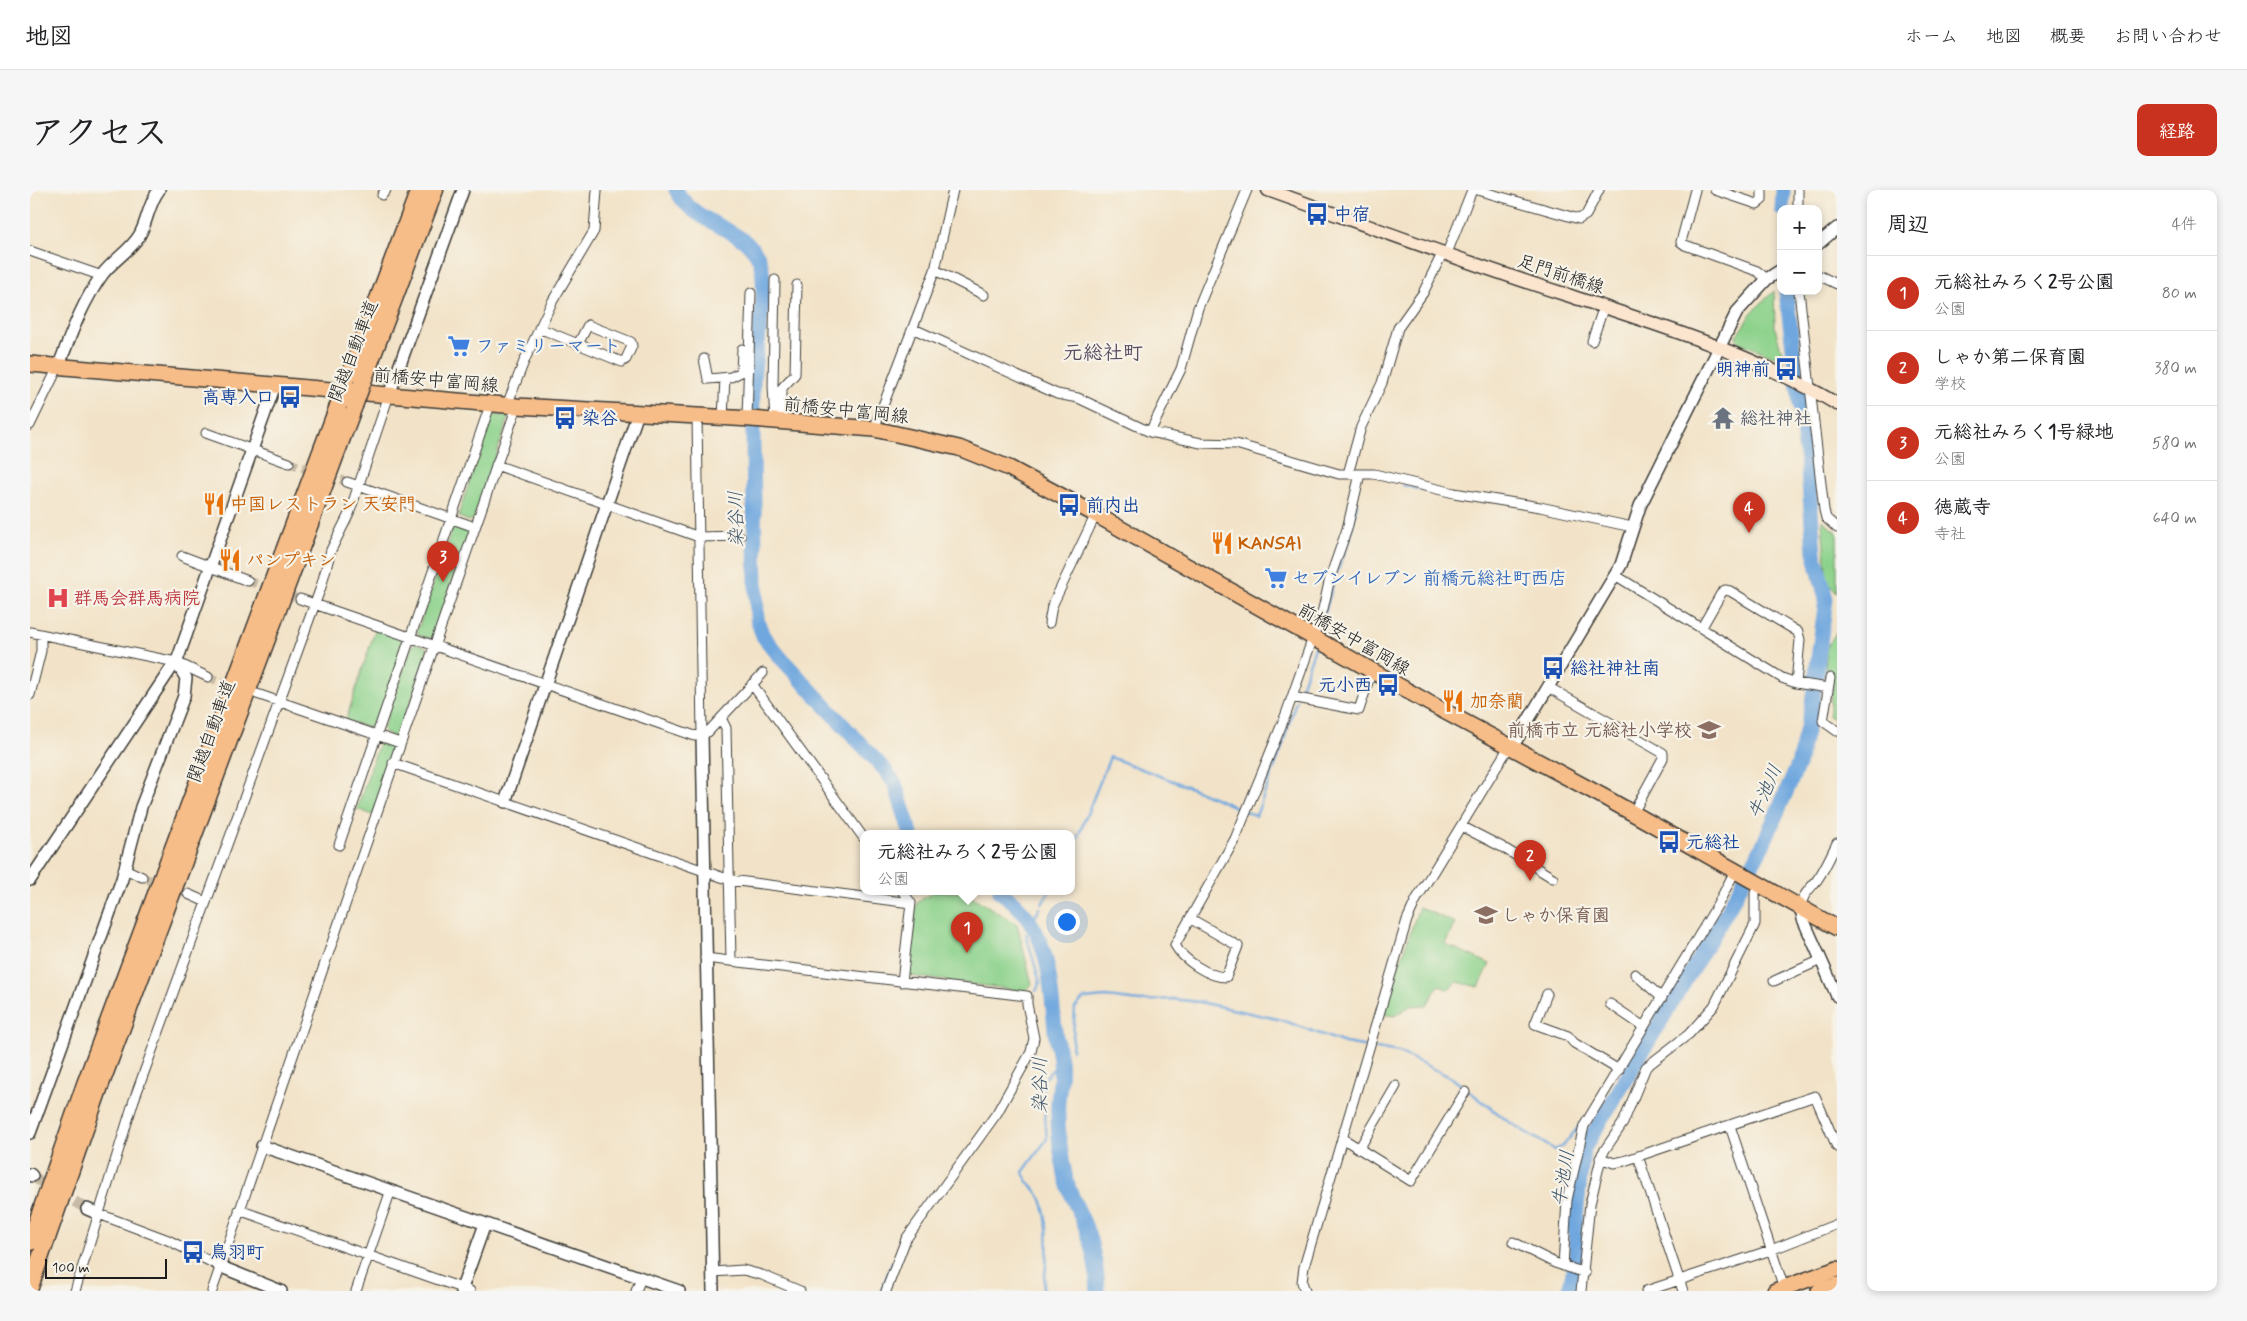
<!DOCTYPE html>
<html lang="ja">
<head>
<meta charset="utf-8">
<style>
	:root { --surface:#fff; --page:#f6f6f6; --text:#202124; --muted:#757577; --line:#e0e0e0; --accent:#c8321e }
	body { margin:0; font-family:Mynerve,"Klee One",sans-serif; background:var(--page); color:var(--text) }
	.controls { position:absolute; right:15px; top:15px; display:grid; overflow:hidden; border-radius:10px; box-shadow:0 2px 8px #0003 }
	.controls button { width:45px; height:45px; display:grid; place-items:center; padding:0; border:0; border-bottom:1px solid var(--line); background:var(--surface); color:var(--text); font:25px sans-serif }
	.scale { position:absolute; left:15px; bottom:12px; width:122px; box-sizing:border-box; padding-left:5px; border:2px solid #1c1c1c; border-top:0; font-size:14px; line-height:18px; white-space:nowrap; color:#1c1c1c; -webkit-text-stroke:4px #f7f3e8; paint-order:stroke }
	.you { position:absolute; left:1036px; top:731px; width:18px; height:18px; margin:-12px; border:4px solid #fff; border-radius:50%; background:#1a73e8; box-shadow:0 0 0 8px #1a73e833 }
	.badge { display:grid; place-items:center; width:32px; height:32px; border-radius:50%; background:var(--accent); color:#fff; font-size:16px; font-weight:700 }
	.pin { position:absolute; translate:-50% -41px; filter:drop-shadow(0 1px 2px #0008) }
	.pin::after { content:''; position:absolute; top:26px; width:18px; height:15px; background:inherit; clip-path:polygon(0 0,100% 0,50% 100%) }
	.popup { position:absolute; left:830px; top:640px; width:215px; height:65px; box-sizing:border-box; display:grid; place-content:center; border-radius:10px; background:var(--surface); filter:drop-shadow(0 1px 4px #0005); font-size:16px; white-space:nowrap; color:var(--muted) }
	.popup b { font-size:19px; color:var(--text) }
	.popup::after { content:''; position:absolute; left:50%; top:100%; margin-left:-10px; border:10px solid transparent; border-top-color:var(--surface) }
	.list { margin:0; padding:0; list-style:none }
	h2 { display:flex; justify-content:space-between; align-items:center; height:65px; margin:0; padding:0 20px; font-size:21px }
	h2 small { font-size:16px; font-weight:400; color:var(--muted) }
	.list li { display:grid; grid-template-columns:32px 1fr auto; gap:15px; align-items:center; box-sizing:border-box; height:75px; padding:0 20px; border-top:1px solid var(--line) }
	.list b { display:block; font-size:19px; white-space:nowrap }
	.list p { margin:0; font-size:16px; white-space:nowrap; color:var(--muted) }
	.list em { font-size:16px; font-style:normal; color:var(--muted) }
	.map { position:relative; flex:none; width:1807px; height:1101px; overflow:hidden; border-radius:10px }
	header { display:flex; align-items:center; gap:30px; box-sizing:border-box; height:70px; padding:0 25px; background:var(--surface); border-bottom:1px solid var(--line) }
	header strong { font-size:24px }
	nav { display:flex; gap:28px; margin-inline-start:auto; font-size:18px }
	.intro { display:flex; align-items:center; justify-content:space-between; box-sizing:border-box; height:120px; padding:0 30px }
	h1 { margin:0; font-size:35px }
	.button { padding:12px 22px; border-radius:10px; background:var(--accent); color:#fff; font-size:18px; font-weight:700 }
	main { display:flex; gap:30px; padding:0 30px }
	aside { flex:1; background:var(--surface); border-radius:10px; box-shadow:0 2px 8px #0003 }
	.map>svg:first-child { display:block }
</style>
</head>
<body>
<header>
<strong>地図</strong>
<nav><a>ホーム</a><a>地図</a><a>概要</a><a>お問い合わせ</a></nav>
</header>
<div class="intro"><h1>アクセス</h1><a class="button">経路</a></div>
<main>
<div class="map">
<svg width="1807" height="1101" viewBox="0 0 1807 1101">
	<rect width="100%" height="100%" fill="#f7f3e8"/>
	<filter id="ink" filterUnits="userSpaceOnUse"><feTurbulence type="fractalNoise" baseFrequency=".02" numOctaves="2"/><feDisplacementMap in="SourceGraphic" scale="10" xChannelSelector="R" yChannelSelector="G"/><feConvolveMatrix kernelMatrix="1 2 1 2 8 2 1 2 1" color-interpolation-filters="sRGB"/></filter>
	<filter id="wash" filterUnits="userSpaceOnUse"><feTurbulence type="fractalNoise" baseFrequency=".0096" numOctaves="4" result="noise"/><feDisplacementMap in="SourceGraphic" scale="20" xChannelSelector="R" yChannelSelector="G"/><feGaussianBlur stdDeviation="1.12" result="paint"/><feColorMatrix in="noise" values="0 0 0 0 0 0 0 0 0 0 0 0 0 0 0 0 0 1.4 0 .05"/><feComposite in="paint" operator="in"/></filter>
	<g filter="url(#wash)">
		<rect width="100%" height="100%" fill="#f2e3c8"/>
		<path fill="#8cd28b" stroke="#547754" d="M 1744,101 L 1745,138 L 1754,170 L 1708,152 L 1706,147 L 1722,122 Z
			M 463,224 L 479,227 L 444,329 L 439,331 L 429,327 L 429,323 Z
			M 1792,330 L 1807,342 L 1807,402 L 1797,393 Z
			M 427,335 L 437,338 L 439,342 L 403,447 L 400,449 L 390,446 L 387,442 L 423,337 Z
			M 345,440 L 374,450 L 376,453 L 347,538 L 343,539 L 316,530 Z
			M 1807,441 L 1807,531 L 1799,526 L 1803,493 L 1795,495 L 1796,459 Z
			M 386,453 L 396,457 L 398,462 L 369,545 L 365,547 L 355,543 L 353,539 L 382,456 Z
			M 353,551 L 363,554 L 365,558 L 343,625 L 327,619 L 349,553 Z
			M 903,702 L 934,702 L 987,734 L 1002,794 L 995,801 L 880,786 L 877,782 L 886,717 L 888,712 Z
			M 1389,717 L 1425,733 L 1415,754 L 1460,774 L 1449,797 L 1427,792 L 1418,799 L 1408,796 L 1397,815 L 1380,816 L 1364,826 L 1352,824 Z"/>
		<g fill="none" stroke-linecap="round" stroke-linejoin="round">
			<path stroke="#6fa7de" stroke-width="2.5" d="M 1373,295 L 1425,309
				M 1289,445 L 1305,387 L 1320,350 L 1327,313
				M 1268,506 L 1286,455
				M 1781,521 L 1790,524
				M 1806,534 L 1807,535
				M 1041,664 L 1080,567 L 1164,599 L 1226,626 L 1252,557 L 1266,511
				M 1012,714 L 1019,702
				M 999,738 L 1010,718
				M 996,744 L 1010,793 L 1006,801
				M 1042,860 L 1045,818 L 1053,809 L 1076,807 L 1110,811 L 1142,809 L 1169,812 L 1252,830 L 1315,853 L 1369,862 L 1422,888 L 1479,932 L 1525,960 L 1533,956 L 1551,934
				M 851,1101 L 862,1073
				M 1013,1101 C 1017,1073 1022,1034 1010,1007 C 1006,998 995,992 993,982 L 1017,949 L 1012,891 L 1030,872"/>
			<path stroke="#6fa7de" stroke-width="15" d="M 646,0 C 664,35 716,38 729,69 C 741,97 724,161 723,193 C 722,272 725,351 727,429 L 733,446 L 750,467 L 855,580 L 865,594 L 881,644
				M 1752,19 L 1753,0
				M 970,702 C 1019,733 1020,788 1025,840 C 1026,851 1029,860 1030,870 C 1032,884 1029,899 1028,912 C 1027,937 1030,961 1035,984 C 1038,1002 1049,1020 1056,1038 C 1063,1057 1067,1080 1068,1101
				M 1539,1101 L 1546,1068 L 1545,1038 L 1553,960 L 1693,728 L 1732,657 L 1768,575 L 1781,521 L 1796,409 L 1784,362 L 1778,279 L 1756,101"/>
		</g>
	</g>
	<g filter="url(#ink)">
		<g fill="none" stroke-linecap="round" stroke-linejoin="round">
			<path stroke="#c7bba6" stroke-width="9" stroke-dasharray="9 4.5" stroke-linecap="butt" d="M 259,273 L 317,292
				M 218,391 L 270,409
				M 178,487 L 207,497
				M 112,687 L 158,704"/>
			<path stroke="#c7bba6" stroke-width="11" stroke-dasharray="11 5.5" stroke-linecap="butt" d="M 2,986 L 57,1019"/>
			<defs>
				<path id="minor" d="M 1447,0 L 1549,29 L 1556,25 L 1569,0
					M 1665,0 L 1651,52 L 1655,55 L 1727,81 L 1737,89
					M 1685,0 L 1727,14 L 1732,10 L 1732,0
					M 1768,0 L 1768,19
					M 352,5 L 356,0
					M 0,61 L 72,86
					M 1417,63 L 1442,0
					M 905,80 L 954,105
					M 1788,85 L 1807,94
					M 1769,101 L 1794,320 L 1796,328 L 1807,338
					M 509,138 L 587,170 L 592,172 L 596,169 L 602,156 L 601,152 L 558,135 L 548,154
					M 884,139 L 1027,204 L 1048,208 L 1120,242 L 1171,253 L 1206,254 L 1309,284 L 1344,284 L 1424,303 L 1510,317 L 1602,337
					M 1562,151 L 1574,116
					M 674,169 L 678,189 L 701,187 L 711,182 L 712,159
					M 477,215 L 495,169 L 522,112 L 564,41 L 567,0
					M 667,227 L 672,545
					M 693,228 L 695,188
					M 717,228 L 721,103
					M 745,231 L 743,196 L 745,90
					M 752,231 L 752,198 L 765,184 L 767,95
					M 0,235 L 29,175
					M 844,239 L 905,80 L 923,0
					M 1120,242 L 1151,179 L 1168,118 L 1217,0
					M 176,243 L 259,273
					M 466,275 L 669,347 L 710,346
					M 1318,284 L 1331,237 L 1352,193 L 1368,138 L 1393,103 L 1413,62
					M 317,292 L 445,337
					M 152,366 L 218,391
					M 1585,385 L 1752,488 L 1766,493 L 1798,498
					M 270,409 L 665,546 L 678,542 L 733,483
					M 1019,433 L 1022,416 L 1066,324
					M 1672,437 L 1692,402 L 1695,400 L 1700,401 L 1768,442 L 1770,450 L 1766,493
					M 0,442 L 146,472 L 178,487
					M 1800,488 L 1793,531 L 1807,541
					M 722,494 L 833,647
					M 1518,497 L 1633,563 L 1633,568 L 1603,623
					M 227,504 L 370,553
					M 0,505 L 11,461 L 11,445
					M 1262,507 L 1329,520 L 1342,480
					M 691,528 L 696,538 L 701,770
					M 363,573 L 700,690 L 881,713
					M 1431,636 L 1472,657 L 1523,688
					M 309,655 L 458,221 L 459,212
					M 95,679 L 112,687
					M 158,704 L 176,712
					M 1771,718 C 1771,706 1780,699 1787,690 C 1795,679 1801,665 1807,653
					M 1161,729 L 1208,756 L 1196,787 C 1179,787 1153,770 1145,755 L 1205,649 L 1256,524 L 1293,419 L 1300,388 L 1317,339 L 1330,284
					M 675,768 L 997,806 L 997,814 L 1004,848 L 1001,862 L 967,923 L 876,1049 L 856,1101
					M 1605,784 L 1632,808
					M 1744,791 L 1791,770
					M 872,792 L 881,713 L 873,702
					M 1517,804 L 1505,834 L 1538,846 L 1544,853 L 1589,880
					M 1580,814 L 1614,837
					M 1700,936 L 1754,1098
					M 1312,948 L 1381,991 L 1435,902
					M 1329,959 L 1366,896
					M 1608,966 L 1653,1101
					M 1570,968 L 1584,973 L 1594,971 L 1785,906 L 1807,957
					M 209,1020 L 440,1101
					M 69,1024 L 138,1050 L 189,1076
					M 1483,1052 L 1525,1073 L 1555,1083
					M 1533,1076 L 1537,1010 L 1554,936 L 1688,714 L 1705,681
					M 683,1082 L 713,1080 L 732,1085 L 770,1101
					M 45,1101 L 104,910 L 291,397 L 301,360 L 319,324 L 359,205
					M 182,1101 L 487,216
					M 326,1101 L 361,1000
					M 606,1101 L 611,1088
					M 1275,1101 L 1272,1092 L 1274,1077 L 1377,730 L 1386,710 L 1477,560 L 1481,559
					M 1551,1101 L 1560,1014 L 1572,964 L 1593,933 L 1616,877 L 1659,844 L 1684,816 L 1725,734 L 1725,703 L 1729,694
					M 1616,1101 L 1741,1060 L 1807,1034"/>
				<path id="tertiary" d="M 1788,54 L 1807,38
					M 29,175 C 41,144 52,113 72,85 C 83,70 99,62 109,46 C 118,31 118,14 129,0
					M 359,205 L 433,0
					M 672,545 L 683,1101
					M 1481,559 L 1591,375 L 1610,316 L 1707,122 L 1737,89 L 1751,80
					M 475,612 L 608,223
					M 0,690 L 148,468 L 245,195
					M 1771,718 L 1773,729 L 1807,806
					M 0,943 L 92,689 L 111,617 L 154,506 L 156,488 L 146,472
					M 232,956 L 649,1101
					M 0,984 L 2,986
					M 57,1019 L 69,1024
					M 189,1076 L 251,1101
					M 431,1101 L 455,1034"/>
				<path id="secondary" d="M 1238,0 C 1336,35 1434,72 1534,104 C 1626,134 1723,164 1807,214"/>
				<path id="primary" d="M 0,174 L 487,216 L 721,229 L 844,239 L 929,258 L 979,278 L 1063,323 L 1399,513 L 1574,607 L 1807,738"/>
				<path id="trunk" d="M 1745,1101 L 1807,1079
					M 1789,1101 L 1807,1095"/>
				<path id="motorway" d="M 316,194 L 389,0
					M 332,194 L 405,0
					M 0,1052 L 55,894 L 308,216
					M 0,1097 L 69,899 L 324,216"/>
			</defs>
			<use href="#minor" stroke="#3c3a36" stroke-width="11"/>
			<use href="#tertiary" stroke="#3c3a36" stroke-width="14"/>
			<use href="#secondary" stroke="#3c3a36" stroke-width="15"/>
			<use href="#primary" stroke="#3c3a36" stroke-width="18"/>
			<use href="#trunk" stroke="#3c3a36" stroke-width="18"/>
			<use href="#motorway" stroke="#3c3a36" stroke-width="19"/>
			<use href="#minor" stroke="#fff" stroke-width="9"/>
			<use href="#tertiary" stroke="#fff" stroke-width="11"/>
			<use href="#secondary" stroke="#fce5cf" stroke-width="12"/>
			<use href="#primary" stroke="#f7bd88" stroke-width="15"/>
			<use href="#trunk" stroke="#f7bd88" stroke-width="15"/>
			<use href="#motorway" stroke="#f7bd88" stroke-width="16"/>
			<defs>
				<path id="motorway-bridge" d="M 308,216 L 316,194
					M 324,216 L 332,194"/>
			</defs>
			<use href="#motorway-bridge" stroke="#3c3a36" stroke-width="19" stroke-linecap="butt"/>
			<use href="#motorway-bridge" stroke="#f7bd88" stroke-width="16"/>
		</g>
	</g>
	<defs>
		<symbol id="bus-bare" viewBox="-9 -9 18 18"><path d="M-5-6H5V4H4V6H2V4H-2V6H-4V4H-5ZM-3.5-4V0h7V-4ZM-3.5 1.2v1.5H-2V1.2ZM2 1.2v1.5H3.5V1.2Z" fill="#1a4fb4" stroke="#f7f3e8" stroke-width="2.5" paint-order="stroke"/></symbol>
		<symbol id="supermarket-bare" viewBox="-9 -9 18 18"><path d="M-6-5.5h2.5l.6 2H6L4.5 2H-2.5L-4.4-4H-6ZM-1.5 3.2a1.3 1.3 0 1 0 .1 0ZM3 3.2a1.3 1.3 0 1 0 .1 0Z" fill="#3f7fe0" stroke="#f7f3e8" stroke-width="2.5" paint-order="stroke"/></symbol>
		<symbol id="temple-bare" viewBox="-9 -9 18 18"><path d="M0-6L5-2H3V0L6.5 2.5H4V6H1.5V3h-3V6H-4V2.5H-6.5L-3 0V-2H-5Z" fill="#6b7280" stroke="#f7f3e8" stroke-width="2.5" paint-order="stroke"/></symbol>
		<symbol id="restaurant-bare" viewBox="-9 -9 18 18"><path d="M-5-6h1v4h1v-4h1v4h1v-4h1v5L-1.5 .5V6h-2V.5L-5-1ZM5-6V6H3V1.5H1.5Q1.5-4 5-6Z" fill="#e8710a" stroke="#f7f3e8" stroke-width="2.5" paint-order="stroke"/></symbol>
		<symbol id="hospital-bare" viewBox="-9 -9 18 18"><path d="M-5-5h3v3.5h4V-5h3V5h-3V1.5h-4V5h-3Z" fill="#e0444e" stroke="#f7f3e8" stroke-width="2.5" paint-order="stroke"/></symbol>
		<symbol id="school-bare" viewBox="-9 -9 18 18"><path d="M0-5L7-2L0 1L-7-2ZM-4 1L0 2.5L4 1V4Q0 6-4 4Z" fill="#8d6e63" stroke="#f7f3e8" stroke-width="2.5" paint-order="stroke"/></symbol>
	</defs>
	<g fill-rule="evenodd">
		<use href="#bus-bare" x="1271" y="8" width="32" height="32"/>
		<use href="#supermarket-bare" x="413" y="140" width="32" height="32"/>
		<use href="#bus-bare" x="1740" y="163" width="32" height="32"/>
		<use href="#bus-bare" x="244" y="191" width="32" height="32"/>
		<use href="#bus-bare" x="519" y="212" width="32" height="32"/>
		<use href="#temple-bare" x="1677" y="212" width="32" height="32"/>
		<use href="#restaurant-bare" x="168" y="298" width="32" height="32"/>
		<use href="#bus-bare" x="1023" y="299" width="32" height="32"/>
		<use href="#restaurant-bare" x="1176" y="337" width="32" height="32"/>
		<use href="#restaurant-bare" x="184" y="354" width="32" height="32"/>
		<use href="#supermarket-bare" x="1230" y="372" width="32" height="32"/>
		<use href="#hospital-bare" x="12" y="392" width="32" height="32"/>
		<use href="#bus-bare" x="1507" y="462" width="32" height="32"/>
		<use href="#bus-bare" x="1342" y="479" width="32" height="32"/>
		<use href="#restaurant-bare" x="1407" y="495" width="32" height="32"/>
		<use href="#school-bare" x="1663" y="524" width="32" height="32"/>
		<use href="#bus-bare" x="1623" y="636" width="32" height="32"/>
		<use href="#school-bare" x="1440" y="709" width="32" height="32"/>
		<use href="#bus-bare" x="147" y="1046" width="32" height="32"/>
	</g>
	<g text-anchor="middle" stroke-width="4.5" stroke-linejoin="round" paint-order="stroke">
		<g font-size="18" font-weight="bold" fill="#164399" stroke="#f7f3e8" text-anchor="start">
			<text x="1304" y="30">中宿</text>
			<text x="1740" y="185" text-anchor="end">明神前</text>
			<text x="244" y="213" text-anchor="end">高専入口</text>
			<text x="552" y="234">染谷</text>
			<text x="1056" y="321">前内出</text>
			<text x="1540" y="484">総社神社南</text>
			<text x="1342" y="501" text-anchor="end">元小西</text>
			<text x="1656" y="658">元総社</text>
			<text x="180" y="1068">鳥羽町</text>
		</g>
		<g font-size="18" fill="#1c1c1c" stroke="#f7f3e8">
			<text transform="translate(1531 84) rotate(18)" y="6">足門前橋線</text>
			<text transform="translate(323 161) rotate(-69)" y="6">関越自動車道</text>
			<text transform="translate(406 190) rotate(5)" y="6">前橋安中富岡線</text>
			<text transform="translate(816 220) rotate(6)" y="6">前橋安中富岡線</text>
			<text transform="translate(1324 449) rotate(30)" y="6">前橋安中富岡線</text>
			<text transform="translate(181 541) rotate(-70)" y="6">関越自動車道</text>
		</g>
		<g font-size="18" font-weight="bold" fill="#366cbe" stroke="#f7f3e8" text-anchor="start">
			<text x="446" y="162">ファミリーマート</text>
			<text x="1262" y="394">セブンイレブン 前橋元総社町西店</text>
		</g>
		<g font-size="18" font-weight="bold" fill="#5b616d" stroke="#f7f3e8" text-anchor="start">
			<text x="1710" y="234">総社神社</text>
		</g>
		<g font-size="18" font-weight="bold" fill="#c56008" stroke="#f7f3e8" text-anchor="start">
			<text x="200" y="320">中国レストラン 天安門</text>
			<text x="1208" y="359">KANSAI</text>
			<text x="216" y="376">パンプキン</text>
			<text x="1440" y="517">加奈藺</text>
		</g>
		<g font-size="18" font-weight="bold" fill="#be3a42" stroke="#f7f3e8" text-anchor="start">
			<text x="44" y="414">群馬会群馬病院</text>
		</g>
		<g font-size="18" font-weight="bold" fill="#785e54" stroke="#f7f3e8" text-anchor="end">
			<text x="1662" y="546">前橋市立 元総社小学校</text>
			<text x="1472" y="731" text-anchor="start">しゃか保育園</text>
		</g>
		<g font-size="19" font-style="italic" fill="#3d546a" stroke="#f7f3e8">
			<text transform="translate(705 329) rotate(-91)" y="7">染谷川</text>
			<text transform="translate(1734 601) rotate(-66)" y="7">牛池川</text>
			<text transform="translate(1009 895) rotate(-90)" y="7">染谷川</text>
			<text transform="translate(1532 988) rotate(-81)" y="7">牛池川</text>
		</g>
		<g font-size="20" font-weight="bold" fill="#594d63" stroke="#f7f3e8">
			<text x="1073" y="169">元総社町</text>
		</g>
	</g>
</svg>
<div class="controls">
<button>+</button>
<button>−</button>
</div>
<div class="scale">100 m</div>
<div class="you"></div>
<div class="pin badge" style="left:937px;top:763px">1</div>
<div class="popup"><b>元総社みろく2号公園</b>公園</div>
<div class="pin badge" style="left:1500px;top:691px">2</div>
<div class="pin badge" style="left:413px;top:392px">3</div>
<div class="pin badge" style="left:1719px;top:343px">4</div>
</div>
<aside>
<h2>周辺<small>4件</small></h2>
<ul class="list">
<li><span class="badge">1</span><div><b>元総社みろく2号公園</b><p>公園</p></div><em>80 m</em></li>
<li><span class="badge">2</span><div><b>しゃか第二保育園</b><p>学校</p></div><em>380 m</em></li>
<li><span class="badge">3</span><div><b>元総社みろく1号緑地</b><p>公園</p></div><em>580 m</em></li>
<li><span class="badge">4</span><div><b>徳蔵寺</b><p>寺社</p></div><em>640 m</em></li>
</ul>
</aside>
</main>
</body>
</html>
